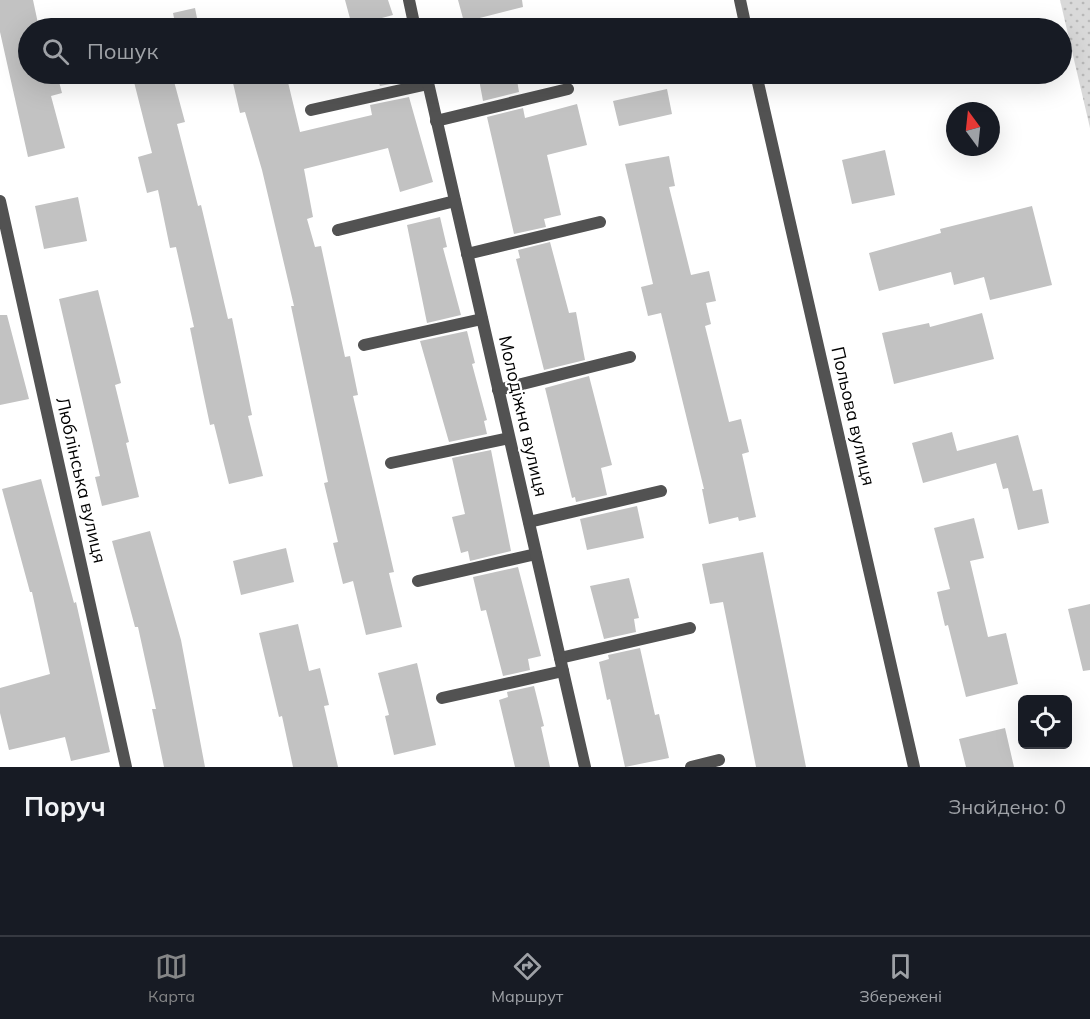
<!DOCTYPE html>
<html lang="uk">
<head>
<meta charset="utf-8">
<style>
	:root { --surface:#171b24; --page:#242831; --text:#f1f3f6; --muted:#9ea1a6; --line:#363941; --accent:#858687 }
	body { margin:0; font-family:Mulish,sans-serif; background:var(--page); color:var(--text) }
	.controls { position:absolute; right:18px; bottom:18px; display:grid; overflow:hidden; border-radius:9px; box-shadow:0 6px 24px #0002 }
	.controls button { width:54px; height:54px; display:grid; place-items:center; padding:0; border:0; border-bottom:2px solid var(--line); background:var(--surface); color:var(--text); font:30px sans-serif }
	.compass { position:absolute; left:946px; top:102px; width:54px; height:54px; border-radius:50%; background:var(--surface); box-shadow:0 6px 24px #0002; rotate:345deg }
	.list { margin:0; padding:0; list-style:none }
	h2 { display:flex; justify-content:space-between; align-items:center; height:78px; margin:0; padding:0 24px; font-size:26px }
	h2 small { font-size:20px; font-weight:400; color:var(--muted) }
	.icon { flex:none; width:33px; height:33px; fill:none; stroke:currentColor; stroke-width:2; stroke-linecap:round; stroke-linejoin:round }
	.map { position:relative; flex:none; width:1090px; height:767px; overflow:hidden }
	.search { position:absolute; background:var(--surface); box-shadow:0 6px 24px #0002; left:18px; right:18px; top:18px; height:66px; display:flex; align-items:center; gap:15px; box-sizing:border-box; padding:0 21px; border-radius:33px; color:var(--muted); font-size:22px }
	.sheet { height:168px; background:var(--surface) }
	nav { display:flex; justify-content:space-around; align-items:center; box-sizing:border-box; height:84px; border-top:2px solid var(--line); background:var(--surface); font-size:16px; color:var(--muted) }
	nav a { display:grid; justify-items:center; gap:3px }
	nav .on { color:var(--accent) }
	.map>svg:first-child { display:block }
</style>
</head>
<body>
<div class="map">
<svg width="1090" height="767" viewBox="0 0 1090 767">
	<defs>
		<pattern id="park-dots" width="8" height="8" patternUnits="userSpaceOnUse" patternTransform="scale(1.5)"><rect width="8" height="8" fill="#d9d9d9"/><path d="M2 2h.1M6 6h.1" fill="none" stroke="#b8b8b8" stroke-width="1.8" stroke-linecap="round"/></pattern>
	</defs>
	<rect width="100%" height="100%" fill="#fff"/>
	<path fill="url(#park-dots)" d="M 1060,0 L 1090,0 L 1090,128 Z"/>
	<path fill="#c2c2c2" d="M 0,0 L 33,0 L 39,28 L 28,28 L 28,74 L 57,74 L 62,93 L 51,96 L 65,148 L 28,157 L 0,32 Z
		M 345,0 L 388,0 L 393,15 L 352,26 Z
		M 458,0 L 522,0 L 523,7 L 464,22 Z
		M 195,8 L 199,28 L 176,28 L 173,13 Z
		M 132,74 L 172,74 L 185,122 L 177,124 L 198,206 L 201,205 L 228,319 L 232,318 L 252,415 L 248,416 L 263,476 L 229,484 L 214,424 L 210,425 L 203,392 L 190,328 L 194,327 L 176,247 L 170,248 L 158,190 L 147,193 L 138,157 L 152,153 Z
		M 271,74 L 286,74 L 300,132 L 372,115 L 370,105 L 409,97 L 433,182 L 400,192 L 388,148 L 304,169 L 313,217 L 307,219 L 315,247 L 321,246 L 345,357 L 350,356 L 358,395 L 353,396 L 394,572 L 389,573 L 402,627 L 366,635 L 353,581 L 343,584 L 333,543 L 338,542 L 324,483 L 328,482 L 291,306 L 294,306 L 262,170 L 245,112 L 240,113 L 233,83 Z
		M 376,74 L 403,74 L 405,81 L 380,86 Z
		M 478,74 L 516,74 L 519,92 L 483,101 Z
		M 667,89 L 672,114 L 619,126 L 613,101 Z
		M 577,104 L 587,145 L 547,155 L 561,215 L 544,219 L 546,227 L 514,234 L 487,117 L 523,108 L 525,118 Z
		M 885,150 L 895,195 L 852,204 L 842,160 Z
		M 669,156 L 675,186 L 669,187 L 691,275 L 709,271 L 716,301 L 706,303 L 711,324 L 705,326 L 729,422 L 741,419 L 749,452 L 742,454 L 756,517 L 739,521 L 738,517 L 709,524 L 702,489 L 704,489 L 661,313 L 648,316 L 641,287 L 653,284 L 625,164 Z
		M 78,197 L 87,241 L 44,249 L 35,206 Z
		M 1032,206 L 1052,285 L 990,300 L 984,277 L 954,285 L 951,272 L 879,291 L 869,253 L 941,233 L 940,229 Z
		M 440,217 L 447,247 L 443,248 L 461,315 L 427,323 L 407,225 Z
		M 550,242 L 569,313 L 576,312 L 585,360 L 544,370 L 516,259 L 520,258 L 518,250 Z
		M 98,290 L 121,383 L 115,385 L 129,442 L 126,443 L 139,497 L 102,506 L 95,477 L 100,476 L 59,299 Z
		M 982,313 L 994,359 L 894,384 L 882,333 L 929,323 L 930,327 Z
		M 0,315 L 7,315 L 29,399 L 0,405 Z
		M 467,331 L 475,363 L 472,364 L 487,420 L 484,421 L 487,434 L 449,442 L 420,341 Z
		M 589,376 L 612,465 L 601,468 L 607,495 L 576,502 L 575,497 L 572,498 L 545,388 Z
		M 952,432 L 957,451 L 1018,435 L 1033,491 L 1042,489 L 1049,523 L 1018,530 L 1008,488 L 1003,489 L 996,463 L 923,483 L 912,443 Z
		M 491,450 L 511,551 L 470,561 L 468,551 L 461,553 L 452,517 L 465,514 L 452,458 Z
		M 41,479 L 74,603 L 76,602 L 110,752 L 71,761 L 65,737 L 9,750 L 0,713 L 0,688 L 50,674 L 32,592 L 30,592 L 2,489 Z
		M 637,506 L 644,538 L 587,550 L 580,519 Z
		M 974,518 L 984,558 L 970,561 L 988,637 L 1006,633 L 1018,684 L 966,697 L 948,625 L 945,626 L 937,592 L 950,589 L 934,528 Z
		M 150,531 L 181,640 L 205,767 L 164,767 L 152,709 L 156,709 L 138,627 L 135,627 L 112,541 Z
		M 286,548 L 294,582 L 241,595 L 233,561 Z
		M 763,552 L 784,656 L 806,767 L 756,767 L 723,602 L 710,604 L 702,564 Z
		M 518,567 L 541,656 L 528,659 L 530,670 L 503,676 L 486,610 L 481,611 L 473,577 Z
		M 629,578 L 639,618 L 634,619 L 636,632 L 604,639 L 590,586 Z
		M 1090,604 L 1090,670 L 1083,671 L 1068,609 Z
		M 298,624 L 309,671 L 320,668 L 329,705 L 324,706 L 338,767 L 293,767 L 282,716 L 279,717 L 259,633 Z
		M 640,648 L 655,715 L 659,714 L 669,758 L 625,767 L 610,699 L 607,700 L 599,662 L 609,659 L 608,655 Z
		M 417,663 L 436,745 L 394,755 L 385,716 L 389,715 L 378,673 Z
		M 534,686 L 544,726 L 541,727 L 550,767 L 515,767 L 499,700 L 508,697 L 507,692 Z
		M 1005,728 L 1014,767 L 966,767 L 959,739 Z"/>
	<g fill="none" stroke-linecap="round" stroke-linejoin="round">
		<path stroke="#525252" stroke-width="12" d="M 311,110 L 428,84
			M 436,121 L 568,89
			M 338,230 L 455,201
			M 467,254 L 600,222
			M 364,345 L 482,319
			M 498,390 L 630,357
			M 391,463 L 509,438
			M 529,522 L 661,491
			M 418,581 L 536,554
			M 560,658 L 690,628
			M 442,698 L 563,671
			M 691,767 L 719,760"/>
		<path stroke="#525252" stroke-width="12" d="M 409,0 L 415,28
			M 740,0 L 746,28
			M 426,74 L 585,767
			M 756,74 L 914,767
			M 0,201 L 126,767"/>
	</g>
	<g text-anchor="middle" stroke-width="4.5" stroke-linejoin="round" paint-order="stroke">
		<g font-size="18" fill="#000" stroke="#fff">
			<text transform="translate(523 416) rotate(77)" y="6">Молодіжна вулиця</text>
			<text transform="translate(853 416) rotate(77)" y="6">Польова вулиця</text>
			<text transform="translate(81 480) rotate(77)" y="6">Люблінська вулиця</text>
		</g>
	</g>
</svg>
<div class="controls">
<button><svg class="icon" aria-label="locate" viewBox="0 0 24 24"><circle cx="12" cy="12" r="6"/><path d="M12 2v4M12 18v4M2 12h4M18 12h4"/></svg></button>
</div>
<svg class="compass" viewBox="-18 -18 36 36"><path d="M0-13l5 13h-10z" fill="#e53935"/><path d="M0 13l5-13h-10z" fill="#9ea1a6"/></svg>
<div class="search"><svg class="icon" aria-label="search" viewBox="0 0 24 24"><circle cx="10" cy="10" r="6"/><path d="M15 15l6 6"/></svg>Пошук</div>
</div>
<section class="sheet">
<h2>Поруч<small>Знайдено: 0</small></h2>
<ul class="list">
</ul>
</section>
<nav>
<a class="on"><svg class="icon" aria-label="map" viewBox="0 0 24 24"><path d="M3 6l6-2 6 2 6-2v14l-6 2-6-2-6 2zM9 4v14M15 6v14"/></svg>Карта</a>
<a><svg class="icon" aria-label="directions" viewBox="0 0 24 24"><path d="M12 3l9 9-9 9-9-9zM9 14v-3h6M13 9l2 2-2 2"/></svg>Маршрут</a>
<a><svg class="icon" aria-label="saved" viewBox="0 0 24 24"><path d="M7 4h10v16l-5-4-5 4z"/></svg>Збережені</a>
</nav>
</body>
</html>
